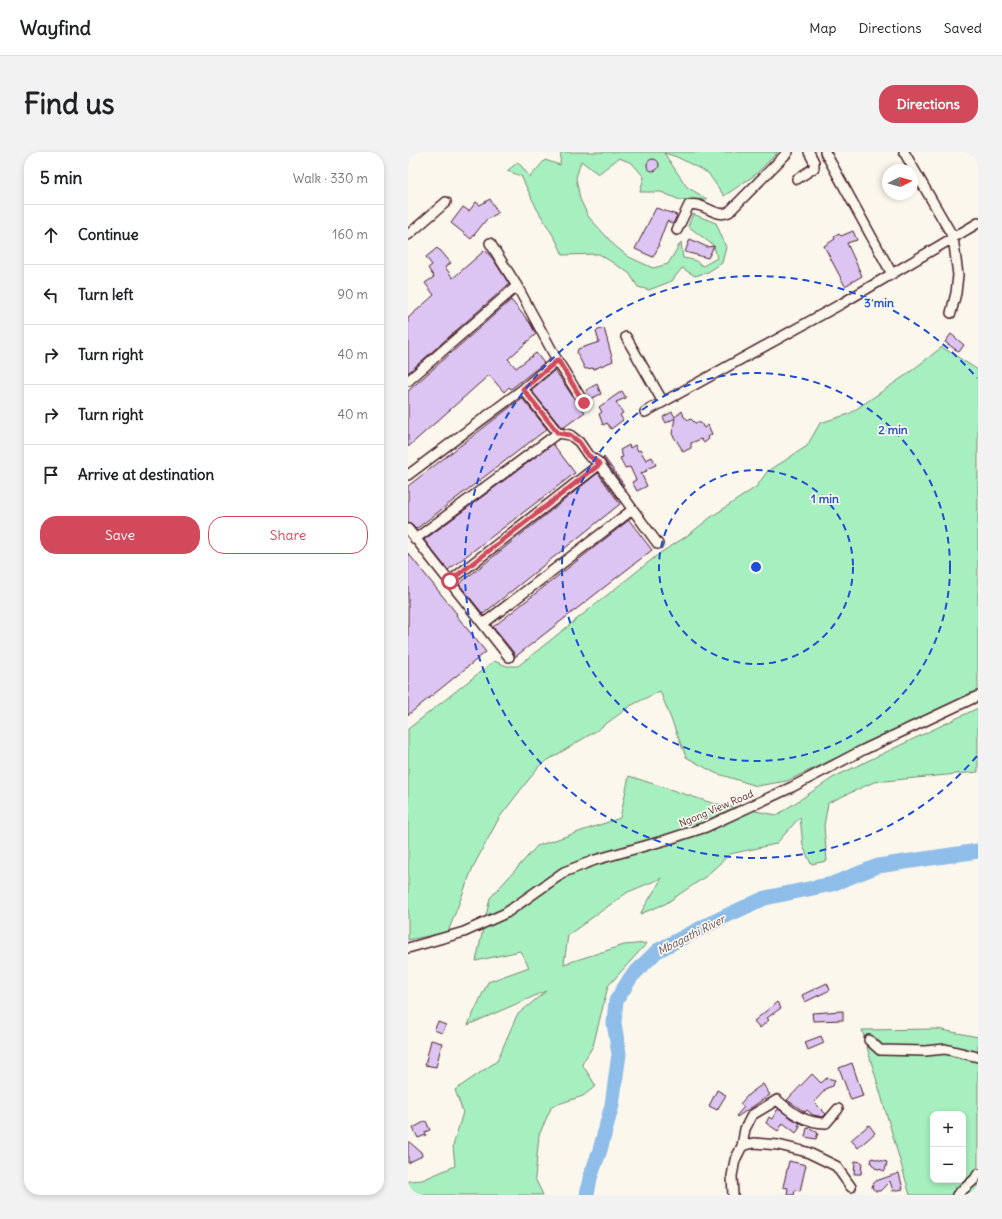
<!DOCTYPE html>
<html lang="en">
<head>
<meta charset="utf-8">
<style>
	:root { --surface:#fff; --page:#f2f2f2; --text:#202124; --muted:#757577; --line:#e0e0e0; --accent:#d1495b }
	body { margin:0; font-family:Delius,sans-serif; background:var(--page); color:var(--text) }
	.controls { position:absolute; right:12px; bottom:12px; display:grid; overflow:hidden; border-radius:8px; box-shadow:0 2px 6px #0003 }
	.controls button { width:36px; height:36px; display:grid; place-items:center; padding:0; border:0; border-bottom:1px solid var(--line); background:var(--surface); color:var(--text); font:20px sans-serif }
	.compass { position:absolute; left:474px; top:12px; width:36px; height:36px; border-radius:50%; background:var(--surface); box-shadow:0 2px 6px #0003; rotate:84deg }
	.stop { position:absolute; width:12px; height:12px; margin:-9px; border:3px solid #d1495b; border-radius:50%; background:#fff }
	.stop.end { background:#d1495b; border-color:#fff; box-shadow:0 1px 4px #0008 }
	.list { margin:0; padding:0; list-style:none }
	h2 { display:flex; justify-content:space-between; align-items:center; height:52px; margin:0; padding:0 16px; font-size:17px }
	h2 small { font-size:13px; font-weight:400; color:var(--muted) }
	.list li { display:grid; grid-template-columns:26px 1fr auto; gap:12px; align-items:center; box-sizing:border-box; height:60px; padding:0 16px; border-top:1px solid var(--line) }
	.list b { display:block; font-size:15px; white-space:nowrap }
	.list em { font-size:13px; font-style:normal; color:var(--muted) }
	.actions { display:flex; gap:8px; padding:12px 16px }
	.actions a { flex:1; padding:9px 0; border:1px solid var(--accent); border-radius:16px; text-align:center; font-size:14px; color:var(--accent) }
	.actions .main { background:var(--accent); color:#fff }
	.icon { flex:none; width:22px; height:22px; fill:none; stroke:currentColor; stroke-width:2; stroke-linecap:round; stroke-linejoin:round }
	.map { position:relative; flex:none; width:570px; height:1043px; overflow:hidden; border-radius:16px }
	header { display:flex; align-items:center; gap:24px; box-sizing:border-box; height:56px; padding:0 20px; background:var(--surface); border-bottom:1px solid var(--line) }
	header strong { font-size:19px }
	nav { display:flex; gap:22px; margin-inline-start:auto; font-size:14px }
	.intro { display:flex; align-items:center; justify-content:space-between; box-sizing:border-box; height:96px; padding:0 24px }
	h1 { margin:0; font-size:28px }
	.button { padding:10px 18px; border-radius:16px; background:var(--accent); color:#fff; font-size:14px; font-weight:700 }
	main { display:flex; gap:24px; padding:0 24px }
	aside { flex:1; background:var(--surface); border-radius:16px; box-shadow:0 2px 6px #0003 }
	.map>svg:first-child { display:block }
</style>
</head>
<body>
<header>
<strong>Wayfind</strong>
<nav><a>Map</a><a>Directions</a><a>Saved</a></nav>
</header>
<div class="intro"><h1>Find us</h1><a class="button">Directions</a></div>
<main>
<aside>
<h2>5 min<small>Walk · 330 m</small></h2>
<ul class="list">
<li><svg class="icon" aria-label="ahead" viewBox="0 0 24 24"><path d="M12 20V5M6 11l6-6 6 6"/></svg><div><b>Continue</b></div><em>160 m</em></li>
<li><svg class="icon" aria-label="left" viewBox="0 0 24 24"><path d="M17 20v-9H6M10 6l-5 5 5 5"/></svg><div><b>Turn left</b></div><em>90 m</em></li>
<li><svg class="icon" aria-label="right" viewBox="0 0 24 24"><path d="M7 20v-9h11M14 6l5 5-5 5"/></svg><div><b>Turn right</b></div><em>40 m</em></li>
<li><svg class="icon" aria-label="right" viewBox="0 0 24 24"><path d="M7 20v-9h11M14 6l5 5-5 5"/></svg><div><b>Turn right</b></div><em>40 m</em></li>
<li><svg class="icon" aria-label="arrive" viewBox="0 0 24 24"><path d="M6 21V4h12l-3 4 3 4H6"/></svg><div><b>Arrive at destination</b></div></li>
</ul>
<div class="actions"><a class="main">Save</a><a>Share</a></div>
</aside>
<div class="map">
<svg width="570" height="1043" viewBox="0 0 570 1043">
	<rect width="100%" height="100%" fill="#fbf7ec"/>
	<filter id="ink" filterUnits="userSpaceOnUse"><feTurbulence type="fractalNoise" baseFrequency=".025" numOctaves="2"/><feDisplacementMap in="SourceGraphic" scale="8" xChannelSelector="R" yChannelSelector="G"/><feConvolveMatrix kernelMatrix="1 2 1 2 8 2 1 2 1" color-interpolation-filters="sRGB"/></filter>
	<g filter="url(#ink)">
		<path fill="#a6efbe" stroke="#788774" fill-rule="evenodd" d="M 153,0 L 370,0 L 347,23 L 316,44 L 300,21 L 269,5 L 256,1 L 279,35 L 299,47 L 272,48 L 253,40 L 232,40 L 236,25 L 224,11 L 211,6 L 190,22 L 173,9 L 168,26 L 172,47 L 180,64 L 207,94 L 221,105 L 245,116 L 260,112 L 273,90 L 275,106 L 286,108 L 295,114 L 309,106 L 306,94 L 280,74 L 285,62 L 308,71 L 318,95 L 314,111 L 300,120 L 287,124 L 274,116 L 264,129 L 241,138 L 230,135 L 221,121 L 191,102 L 155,103 L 149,90 L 129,57 L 113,24 L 99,19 L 110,10 L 122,25 L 137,8 L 152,13 Z
			M 534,195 L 570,218 L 570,540 L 379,629 L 349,634 L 307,621 L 278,605 L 252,539 L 224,553 L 188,579 L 132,613 L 91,666 L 65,715 L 40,780 L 0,788 L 0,577 L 86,509 L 99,514 L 110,514 L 252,401 L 279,384 L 303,365 L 348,335 L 359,320 L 399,294 L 412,271 L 441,262 L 498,223 Z
			M 570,556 L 570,620 L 466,630 L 420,651 L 416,674 L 419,709 L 403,712 L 395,694 L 392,665 L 368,692 L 322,702 L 297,725 L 257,752 L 232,762 L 254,726 L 220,740 L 160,783 L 156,812 L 216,793 L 239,791 L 200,834 L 185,894 L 174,912 L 188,934 L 175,944 L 144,954 L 131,983 L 127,1026 L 135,1043 L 0,1043 L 0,1029 L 14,1028 L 47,1014 L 45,994 L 55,960 L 47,938 L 89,909 L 109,863 L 138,839 L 60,873 L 80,830 L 121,815 L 112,799 L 68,809 L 82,746 L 129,694 L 212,666 L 221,624 L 304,651 L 369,663 L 426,625 Z
			M 529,877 L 570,885 L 570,1043 L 502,1043 L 454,878 ZM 525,962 L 555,962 L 555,1028 L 525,1028 Z"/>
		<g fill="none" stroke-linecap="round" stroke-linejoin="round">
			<path stroke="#8dbde8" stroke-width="15" d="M 179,1043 L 182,1026 L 192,998 L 204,953 L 211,902 L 206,871 L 208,849 L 223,825 L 249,799 L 307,769 L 357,746 L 424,732 L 470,714 L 570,699"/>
		</g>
		<path fill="#dcc4f3" stroke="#4a1f2b" d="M239 13a6 6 0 1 1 12 0a6 6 0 1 1-12 0Z
			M 82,47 L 90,61 L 78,68 L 63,87 L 43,71 L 55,55 L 61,59 L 68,50 L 72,53 Z
			M 248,56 L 269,63 L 265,72 L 259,69 L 250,93 L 251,94 L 245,105 L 227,97 Z
			M 445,79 L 449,88 L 439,91 L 454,124 L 437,134 L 416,94 L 427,87 L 426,85 L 431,82 L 433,84 Z
			M 282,87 L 299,95 L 306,94 L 300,106 L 277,100 Z
			M 29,96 L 31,98 L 32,98 L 43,111 L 37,115 L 45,126 L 77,98 L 85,107 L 101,132 L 0,221 L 0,166 L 26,143 L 17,131 L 26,125 L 20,116 L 24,113 L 18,105 Z
			M 103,148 L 122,171 L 128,182 L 100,207 L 108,216 L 128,201 L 136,211 L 103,237 L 101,235 L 96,240 L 81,223 L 0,295 L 0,239 Z
			M 196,176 L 205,209 L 186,217 L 185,216 L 177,217 L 169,201 L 170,197 L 191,190 L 188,179 Z
			M 543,182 L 556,193 L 551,200 L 537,190 Z
			M 147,218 L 171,254 L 177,260 L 155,276 L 153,275 L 123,238 Z
			M 189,232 L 193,242 L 182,247 L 178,238 Z
			M 214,239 L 218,246 L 208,250 L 215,261 L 212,263 L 215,268 L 203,277 L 199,271 L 195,273 L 191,262 L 194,260 L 191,255 Z
			M 114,246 L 139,277 L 8,377 L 4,373 L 0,371 L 0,334 Z
			M 274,259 L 276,265 L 278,266 L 280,268 L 283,267 L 287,271 L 290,270 L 291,271 L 293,271 L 296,276 L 300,273 L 304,282 L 300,285 L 301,287 L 296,291 L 293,287 L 283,291 L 283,296 L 275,300 L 272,294 L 264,282 L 267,266 L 258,271 L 255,265 L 264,260 L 267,265 Z
			M 145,292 L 167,321 L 40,418 L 16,388 Z
			M 221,293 L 222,296 L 227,293 L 230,299 L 232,298 L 238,308 L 244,305 L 248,313 L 238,317 L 239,319 L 233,321 L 239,334 L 229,339 L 224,330 L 228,328 L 222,315 L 217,316 L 212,306 L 215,305 L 212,298 Z
			M 196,305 L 216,333 L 215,334 L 195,306 Z
			M 190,321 L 212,352 L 75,462 L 51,432 Z
			M 221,368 L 244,398 L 107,505 L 106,501 L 85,475 Z
			M 0,401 L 49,462 L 48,463 L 78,500 L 0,563 Z
			M 419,831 L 422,838 L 397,850 L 394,843 Z
			M 369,850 L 373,856 L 359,866 L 361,868 L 352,876 L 346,869 Z
			M 435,859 L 435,868 L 405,869 L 404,861 Z
			M 30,870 L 38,873 L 34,881 L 26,878 Z
			M 413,884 L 416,891 L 400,898 L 397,890 Z
			M 23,888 L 34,891 L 28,915 L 17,913 Z
			M 444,911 L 455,944 L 443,948 L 431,916 Z
			M 404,922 L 413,931 L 419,926 L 427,928 L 425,934 L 419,936 L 406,950 L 418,962 L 415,965 L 405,963 L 399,958 L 397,960 L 379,948 Z
			M 355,932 L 362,943 L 329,965 L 328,964 L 336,955 L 332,952 L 341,942 Z
			M 309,938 L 318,943 L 309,958 L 301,954 Z
			M 370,957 L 392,971 L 390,974 L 393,974 L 388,981 L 375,971 L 370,979 L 358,971 L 361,965 L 364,967 Z
			M 18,969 L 22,978 L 17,980 L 18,983 L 10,986 L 5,976 Z
			M 461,973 L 467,981 L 450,996 L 443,988 Z
			M 399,976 L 404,977 L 410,981 L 408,987 L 397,985 Z
			M 0,989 L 13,1000 L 14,1004 L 0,1011 Z
			M 464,1006 L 479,1010 L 477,1019 L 467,1016 L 463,1011 Z
			M 381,1009 L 398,1013 L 392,1039 L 387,1038 L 386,1043 L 379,1043 L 380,1036 L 375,1035 Z
			M 447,1009 L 454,1010 L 453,1022 L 446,1022 Z
			M 491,1021 L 495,1037 L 485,1039 L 482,1029 L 472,1039 L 468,1039 L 464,1036 L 465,1032 L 468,1029 Z"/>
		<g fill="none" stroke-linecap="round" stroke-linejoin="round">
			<defs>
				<path id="minor" d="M 417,0 L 484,122
					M 496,0 L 545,85 L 550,123 L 548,141 L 543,161
					M 389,27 L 406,16 L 406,10 L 401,0
					M 269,78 L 281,53 C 295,49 308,67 321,60 L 380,0
					M 0,83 L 38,50
					M 82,91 L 109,134 L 149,208
					M 218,185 L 255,250
					M 0,229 L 109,134
					M 115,237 L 150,281 L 162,283 L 171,290 L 180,303 L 190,310 L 250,392
					M 237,260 L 433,152 L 570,71
					M 0,323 L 115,237 L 149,208 L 176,251
					M 0,377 L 101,505
					M 7,387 L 150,281
					M 42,429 L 192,312
					M 76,471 L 224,358
					M 0,796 L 56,780 L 98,761 L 156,720 L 187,708 L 258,688 L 298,675 L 384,635 L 455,598 L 570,544
					M 461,888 L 472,898 L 517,899 L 537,897 L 570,905
					M 334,994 L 337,977 L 344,963 L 369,948 C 384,961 397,971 418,971 L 430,957
					M 325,1043 L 324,1024 L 327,1008 L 334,994 L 346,991 L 370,993 L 399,1000 L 428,1014 L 443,1035
					M 549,1043 L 567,1027 L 570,1022"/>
			</defs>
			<use href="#minor" stroke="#4a1f2b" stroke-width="12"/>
			<use href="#minor" stroke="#fbf7ec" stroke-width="9"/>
		</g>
	</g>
	<g fill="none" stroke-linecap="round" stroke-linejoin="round" filter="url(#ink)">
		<path stroke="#d1495b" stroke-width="5" d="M 42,429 L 192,312 L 180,303 L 171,290 L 162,283 L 150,281 L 115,237 L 150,208 L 176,251"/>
	</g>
	<g fill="none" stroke="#1d4ed8" stroke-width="2" stroke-dasharray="7 5">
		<circle cx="348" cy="415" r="97"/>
		<circle cx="348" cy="415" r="194"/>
		<path d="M569 604A291 291 0 1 1 569 226"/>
	</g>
	<g text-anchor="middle" stroke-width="3.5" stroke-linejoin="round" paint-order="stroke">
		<g font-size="10" fill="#4a1f2b" stroke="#fbf7ec">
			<text transform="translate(308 656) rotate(-23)" y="4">Ngong View Road</text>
		</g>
		<g font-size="11" font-style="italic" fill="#5e4e64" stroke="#fbf7ec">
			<text transform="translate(283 783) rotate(-27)" y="4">Mbagathi River</text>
		</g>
	</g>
	<circle cx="348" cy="415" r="6" fill="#1d4ed8" stroke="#fbf7ec" stroke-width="2"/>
	<g font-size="12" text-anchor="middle" font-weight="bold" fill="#1d4ed8" stroke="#fbf7ec" stroke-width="3.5" stroke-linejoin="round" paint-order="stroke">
		<text x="471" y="155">3 min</text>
		<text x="485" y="282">2 min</text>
		<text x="417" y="351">1 min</text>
	</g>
</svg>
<div class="controls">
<button>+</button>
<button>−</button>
</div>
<svg class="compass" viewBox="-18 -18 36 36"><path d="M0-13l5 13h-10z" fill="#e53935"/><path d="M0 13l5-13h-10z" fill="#757577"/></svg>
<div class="stop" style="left:42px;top:429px"></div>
<div class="stop end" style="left:176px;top:251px"></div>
</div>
</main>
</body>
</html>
